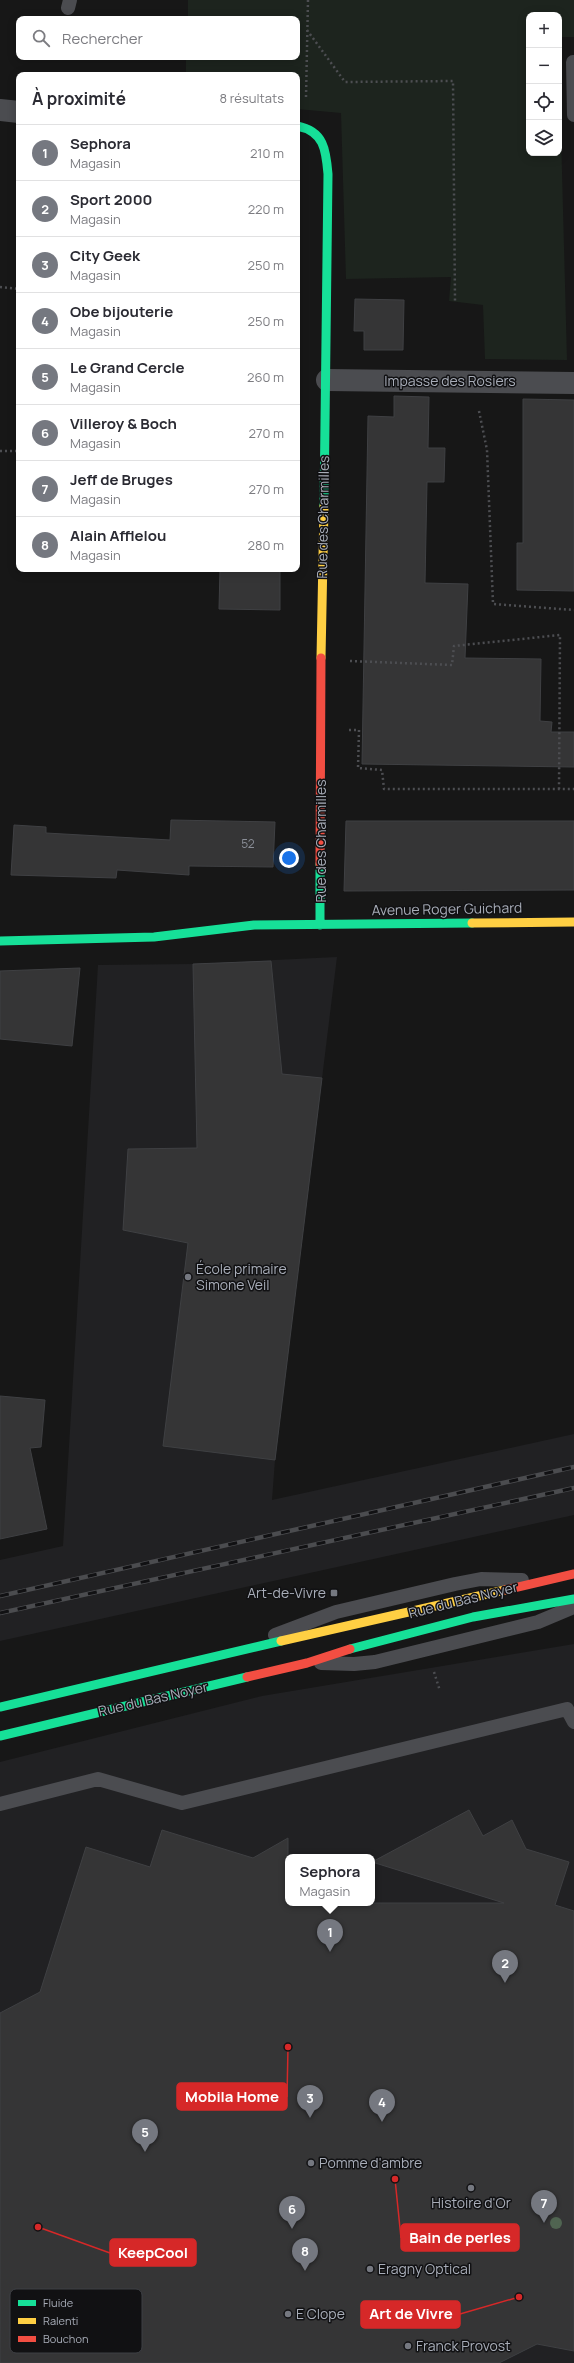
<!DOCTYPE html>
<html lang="fr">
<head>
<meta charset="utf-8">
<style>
	:root { --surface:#fff; --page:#f7f7f7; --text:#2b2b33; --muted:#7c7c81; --line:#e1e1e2; --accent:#757880 }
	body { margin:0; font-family:Manrope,sans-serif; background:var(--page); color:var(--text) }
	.controls { position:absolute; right:12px; top:12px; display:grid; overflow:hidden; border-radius:8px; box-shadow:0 2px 10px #0003 }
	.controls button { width:36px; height:36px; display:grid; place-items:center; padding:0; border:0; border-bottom:1px solid var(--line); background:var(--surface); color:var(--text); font:20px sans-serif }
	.you { position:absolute; left:289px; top:858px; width:14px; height:14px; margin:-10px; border:3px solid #fff; border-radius:50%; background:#1a73e8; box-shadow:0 0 0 6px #1a73e833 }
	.badge { display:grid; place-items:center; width:26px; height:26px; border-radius:50%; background:var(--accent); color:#fff; font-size:13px; font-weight:700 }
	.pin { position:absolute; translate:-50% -33px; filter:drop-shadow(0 1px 2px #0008) }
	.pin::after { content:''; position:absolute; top:21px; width:14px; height:12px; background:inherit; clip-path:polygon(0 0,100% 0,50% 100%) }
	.popup { position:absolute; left:285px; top:1854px; width:90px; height:52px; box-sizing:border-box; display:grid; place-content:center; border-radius:8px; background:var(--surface); filter:drop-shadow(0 1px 3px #0005); font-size:13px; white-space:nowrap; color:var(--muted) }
	.popup b { font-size:15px; color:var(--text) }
	.popup::after { content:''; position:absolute; left:50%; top:100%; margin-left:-8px; border:8px solid transparent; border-top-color:var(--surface) }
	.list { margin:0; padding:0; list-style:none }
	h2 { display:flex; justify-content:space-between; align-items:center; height:52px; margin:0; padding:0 16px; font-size:17px }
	h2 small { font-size:13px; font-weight:400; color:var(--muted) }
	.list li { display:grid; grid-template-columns:26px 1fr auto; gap:12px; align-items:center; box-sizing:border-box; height:56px; padding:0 16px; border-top:1px solid var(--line) }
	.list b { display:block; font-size:15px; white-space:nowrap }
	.list p { margin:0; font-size:13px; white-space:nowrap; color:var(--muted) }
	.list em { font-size:13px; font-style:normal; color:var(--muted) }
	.icon { flex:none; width:22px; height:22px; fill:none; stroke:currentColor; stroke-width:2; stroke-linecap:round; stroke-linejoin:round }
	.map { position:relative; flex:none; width:574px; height:2363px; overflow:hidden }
	.search { position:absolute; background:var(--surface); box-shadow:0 2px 10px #0003; left:16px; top:16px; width:284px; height:44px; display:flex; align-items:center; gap:10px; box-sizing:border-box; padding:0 14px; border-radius:8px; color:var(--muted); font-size:15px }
	.panel { position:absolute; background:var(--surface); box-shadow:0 2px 10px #0003; left:16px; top:72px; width:284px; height:500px; border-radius:8px }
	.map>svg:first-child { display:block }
</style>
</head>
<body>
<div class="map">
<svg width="574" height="2363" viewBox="0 0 574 2363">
	<rect width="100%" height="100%" fill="#171717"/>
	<path fill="#212123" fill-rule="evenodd" d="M 337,957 L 275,1460 L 272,1500 L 574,1434 L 574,1515 L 0,1641 L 0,1560 L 63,1546 L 98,965 L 193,964 Z
		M 574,1644 L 574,2363 L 0,2363 L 0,1762 L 262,1696 ZM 288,1857 L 372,1857 L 372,1903 L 288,1903 Z"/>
	<path fill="#1d241e" d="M 188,0 L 574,0 L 574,37 L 559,37 L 559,15 L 529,15 L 529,153 L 559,153 L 559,58 L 567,360 L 485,359 L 483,305 L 449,301 L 451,277 L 346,279 L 341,113 L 297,109 L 297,75 L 186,75 L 186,57 L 297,57 L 297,19 L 188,19 Z"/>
	<path fill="#353536" stroke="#3f4043" d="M 355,299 L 404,300 L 403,350 L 364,350 L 364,331 L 354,331 Z
		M 394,396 L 429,397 L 428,448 L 445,448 L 444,482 L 427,482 L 425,583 L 468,584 L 465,658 L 541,659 L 540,721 L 552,722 L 551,732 L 574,732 L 574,767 L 362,764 L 368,416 L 394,417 Z
		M 523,399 L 574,400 L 574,591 L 517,590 L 517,543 L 523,543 Z
		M 220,569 L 280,570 L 280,610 L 219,609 Z
		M 171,820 L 275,822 L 273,867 L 189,866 L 189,875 L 117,870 L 116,878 L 11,875 L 14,825 L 46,827 L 46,833 L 170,840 Z
		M 346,821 L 574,821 L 574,890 L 344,891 Z
		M 271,961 L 282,1074 L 322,1078 L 275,1460 L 163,1446 L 188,1243 L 123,1230 L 128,1149 L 197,1148 L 193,964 Z
		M 80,968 L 72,1046 L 0,1039 L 0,971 Z
		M 0,1396 L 45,1400 L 41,1447 L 30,1448 L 47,1529 L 0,1539 Z
		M 469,1810 L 483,1836 L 512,1820 L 526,1849 L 569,1862 L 555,1905 L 574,1911 L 574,2351 L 537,2344 L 499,2363 L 0,2363 L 0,2013 L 40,1992 L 86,1847 L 150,1867 L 162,1830 L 253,1858 L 288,1838 L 288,1903 L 504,1903 L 372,1862 Z"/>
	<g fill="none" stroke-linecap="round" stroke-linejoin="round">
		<path stroke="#4d4e52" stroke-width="2.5" stroke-dasharray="2 3" stroke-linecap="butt" d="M 307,30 L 345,82 L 453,81 L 455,301
			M 306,97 L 308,0
			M 0,287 L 19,289
			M 479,411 L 487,450 L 493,604 L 574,610
			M 0,451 L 19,451
			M 350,661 L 452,665 L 454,646 L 560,635 L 559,789
			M 349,730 L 359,730 L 358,768 L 382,770 L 384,789 L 574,789
			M 434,1672 L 440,1691"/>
		<path stroke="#4b4c50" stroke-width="14" d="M 68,8 L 70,0
			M 573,62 L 574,115
			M 275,1635 L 336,1612 L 455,1584 L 481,1579 L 522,1580
			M 321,1663 L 354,1664 L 375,1662 L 538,1622 L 574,1607
			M 0,1804 L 98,1779 L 182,1803 L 567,1709 L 574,1722"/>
		<path stroke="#4b4c50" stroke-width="22" d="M 0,110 L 19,112
			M 327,380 L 574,383"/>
		<path stroke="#16e098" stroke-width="9" d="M 297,126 C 324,131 326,150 328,174 L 324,506
			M 320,925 L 320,864
			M 0,941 L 154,937 L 254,925 L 472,923
			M 350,1649 L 473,1617 L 574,1599
			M 0,1707 L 281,1641
			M 0,1736 L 247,1677"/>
		<path stroke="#ffcf43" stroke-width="9" d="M 321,658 L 324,506
			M 472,923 L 574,922
			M 281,1641 L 505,1590"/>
		<path stroke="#f24e42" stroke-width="9" d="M 320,864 L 321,658
			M 505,1590 L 574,1574
			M 247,1677 L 307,1663 L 350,1649"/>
		<defs>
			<path id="rail" d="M 0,1596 L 574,1467
				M 0,1613 L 574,1488"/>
		</defs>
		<use href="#rail" stroke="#4b4c4f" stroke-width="4.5"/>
		<use href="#rail" stroke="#111113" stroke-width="3" stroke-dasharray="9" stroke-linecap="butt"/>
	</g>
	<circle fill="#506451" cx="556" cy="2223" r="6"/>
	<g fill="#757880" stroke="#111113" stroke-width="1.5">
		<circle cx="188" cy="1277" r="4"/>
		<rect x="330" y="1589" width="8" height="8" rx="2"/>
		<circle cx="311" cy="2163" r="4"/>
		<circle cx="471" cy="2188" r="4"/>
		<circle cx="370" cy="2269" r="4"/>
		<circle cx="288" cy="2314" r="4"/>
		<circle cx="408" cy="2346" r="4"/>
	</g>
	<g text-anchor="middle" stroke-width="3" stroke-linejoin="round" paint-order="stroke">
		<g font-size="12" fill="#8b8f98">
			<text x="248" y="848">52</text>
		</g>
		<g font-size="14" fill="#a8adb8" stroke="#111113">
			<text x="450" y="386">Impasse des Rosiers</text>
			<text transform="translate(323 517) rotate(-89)" y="5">Rue des Charmilles</text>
			<text transform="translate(321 841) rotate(-90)" y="5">Rue des Charmilles</text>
			<text transform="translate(447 909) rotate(-1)" y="5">Avenue Roger Guichard</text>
			<text transform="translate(463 1600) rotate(-14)" y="5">Rue du Bas Noyer</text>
			<text transform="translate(153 1699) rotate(-13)" y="5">Rue du Bas Noyer</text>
		</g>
		<g font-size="14" fill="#a8adb8" stroke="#111113" text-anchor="start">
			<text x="196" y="1274">École primaire<tspan x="196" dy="16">Simone Veil</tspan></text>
			<text x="326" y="1598" text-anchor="end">Art-de-Vivre</text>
			<text x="319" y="2168">Pomme d'ambre</text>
			<text x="471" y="2208" text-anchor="middle">Histoire d'Or</text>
			<text x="378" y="2274">Eragny Optical</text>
			<text x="296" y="2319">E Clope</text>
			<text x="416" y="2351">Franck Provost</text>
		</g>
	</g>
	<rect x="10" y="2289" width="132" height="64" rx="6" fill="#111113" stroke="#3e4045" stroke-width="1"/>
	<rect x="18" y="2300" width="18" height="6" fill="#16e098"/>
	<rect x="18" y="2318" width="18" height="6" fill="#ffcf43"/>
	<rect x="18" y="2336" width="18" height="6" fill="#f24e42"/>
	<g font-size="11" fill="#a8adb8">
		<text x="43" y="2307">Fluide</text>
		<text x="43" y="2325">Ralenti</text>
		<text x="43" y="2343">Bouchon</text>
	</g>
	<path fill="none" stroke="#d62828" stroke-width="1.5" d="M288 2047L287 2097M395 2179L401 2238M38 2227L110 2253M519 2297L460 2314"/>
	<g fill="#d62828" stroke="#111113" stroke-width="1.5">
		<circle cx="288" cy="2047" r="4"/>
		<circle cx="395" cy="2179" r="4"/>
		<circle cx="38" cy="2227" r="4"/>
		<circle cx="519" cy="2297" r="4"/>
	</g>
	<g fill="#d62828" stroke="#d62828" stroke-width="1.5">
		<rect x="177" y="2083" width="110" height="27" rx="4"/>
		<rect x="401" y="2224" width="118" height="27" rx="4"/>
		<rect x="110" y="2239" width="86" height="27" rx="4"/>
		<rect x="361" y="2301" width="99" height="27" rx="4"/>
	</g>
	<g font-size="15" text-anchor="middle" font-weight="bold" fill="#fff">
		<text x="232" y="2102">Mobila Home</text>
		<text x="460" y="2243">Bain de perles</text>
		<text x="153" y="2258">KeepCool</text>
		<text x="411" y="2319">Art de Vivre</text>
	</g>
</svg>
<div class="controls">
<button>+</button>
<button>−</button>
<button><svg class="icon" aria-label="locate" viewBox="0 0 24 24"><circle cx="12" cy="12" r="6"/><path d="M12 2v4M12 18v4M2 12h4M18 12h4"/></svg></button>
<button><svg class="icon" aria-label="layers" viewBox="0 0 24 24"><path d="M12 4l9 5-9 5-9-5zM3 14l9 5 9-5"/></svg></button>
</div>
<div class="you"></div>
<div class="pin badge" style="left:330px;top:1952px">1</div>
<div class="popup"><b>Sephora</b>Magasin</div>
<div class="pin badge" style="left:505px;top:1983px">2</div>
<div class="pin badge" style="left:310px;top:2118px">3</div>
<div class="pin badge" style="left:382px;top:2122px">4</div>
<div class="pin badge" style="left:145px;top:2152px">5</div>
<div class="pin badge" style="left:292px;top:2229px">6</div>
<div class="pin badge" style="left:544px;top:2223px">7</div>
<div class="pin badge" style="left:305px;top:2271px">8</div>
<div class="search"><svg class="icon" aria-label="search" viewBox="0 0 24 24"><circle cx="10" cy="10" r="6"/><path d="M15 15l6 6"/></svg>Rechercher</div>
<section class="panel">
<h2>À proximité<small>8 résultats</small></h2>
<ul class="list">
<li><span class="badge">1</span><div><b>Sephora</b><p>Magasin</p></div><em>210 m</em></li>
<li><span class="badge">2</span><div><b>Sport 2000</b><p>Magasin</p></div><em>220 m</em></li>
<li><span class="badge">3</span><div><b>City Geek</b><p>Magasin</p></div><em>250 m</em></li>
<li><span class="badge">4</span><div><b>Obe bijouterie</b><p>Magasin</p></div><em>250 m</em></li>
<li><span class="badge">5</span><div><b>Le Grand Cercle</b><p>Magasin</p></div><em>260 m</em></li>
<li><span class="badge">6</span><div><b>Villeroy &amp; Boch</b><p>Magasin</p></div><em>270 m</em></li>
<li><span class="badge">7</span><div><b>Jeff de Bruges</b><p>Magasin</p></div><em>270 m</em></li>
<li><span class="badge">8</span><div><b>Alain Afflelou</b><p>Magasin</p></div><em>280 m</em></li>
</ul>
</section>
</div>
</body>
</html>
